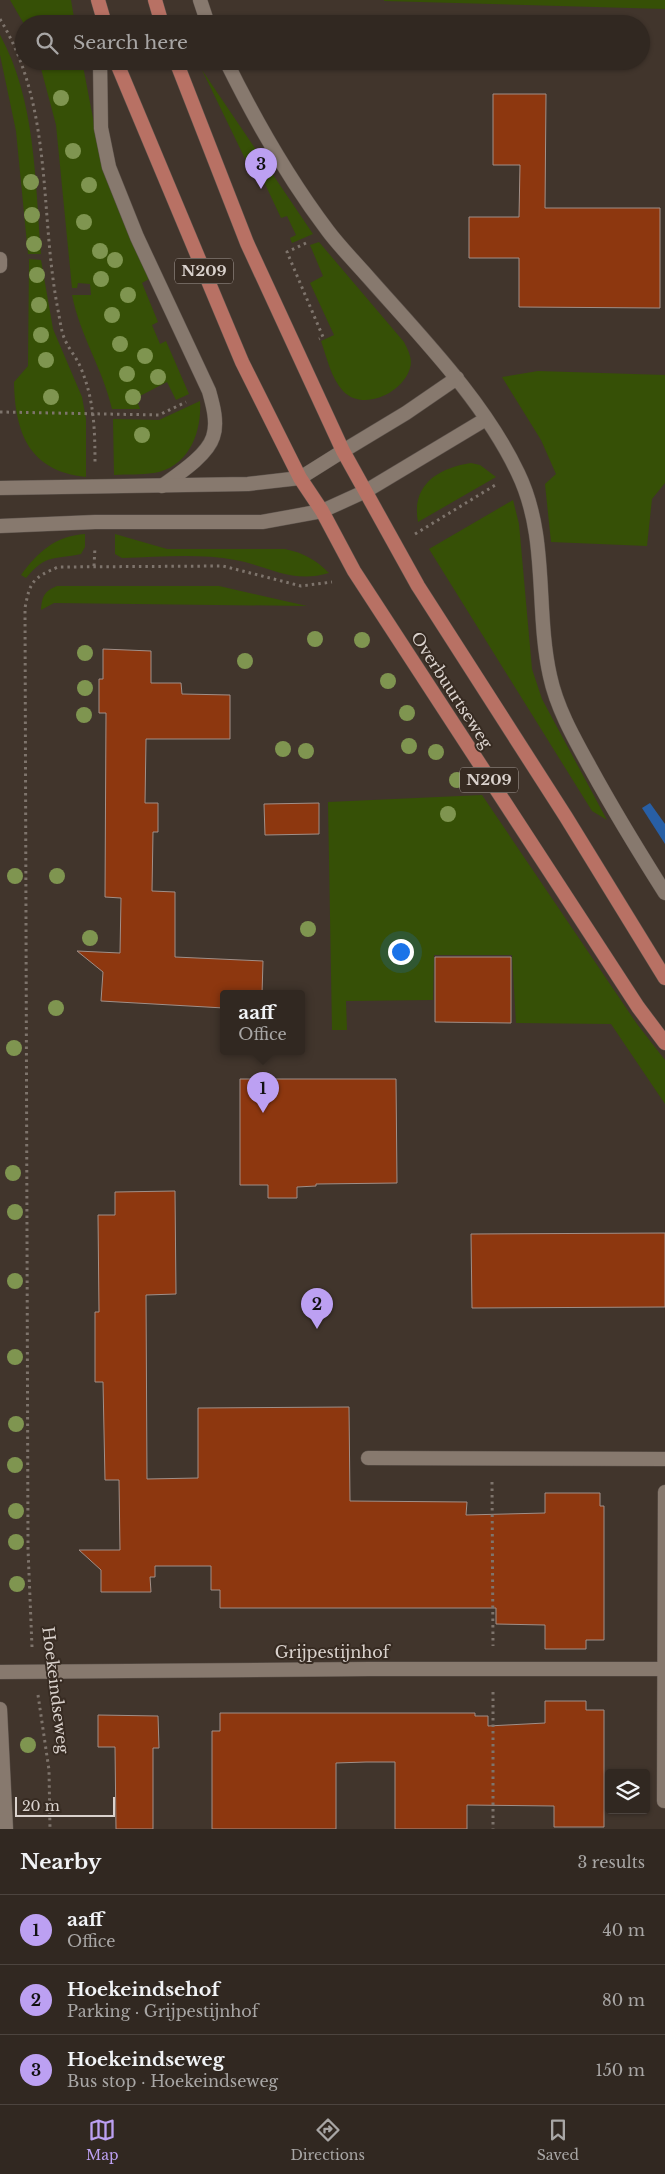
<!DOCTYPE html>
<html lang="en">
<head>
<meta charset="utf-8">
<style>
	:root { --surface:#312821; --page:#39302a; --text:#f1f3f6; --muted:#a8a6a5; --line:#4c443f; --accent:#bca0f2 }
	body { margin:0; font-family:"Libre Baskerville",serif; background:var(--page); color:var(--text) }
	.controls { position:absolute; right:15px; bottom:15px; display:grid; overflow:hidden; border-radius:5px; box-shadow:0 1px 4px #0004 }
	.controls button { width:45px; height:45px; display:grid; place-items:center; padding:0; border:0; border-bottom:1px solid var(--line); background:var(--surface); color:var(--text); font:25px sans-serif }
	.scale { position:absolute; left:15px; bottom:12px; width:100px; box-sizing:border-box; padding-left:5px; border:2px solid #dad2cd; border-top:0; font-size:14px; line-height:18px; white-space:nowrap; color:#dad2cd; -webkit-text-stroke:4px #372b22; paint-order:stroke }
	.you { position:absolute; left:400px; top:951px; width:18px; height:18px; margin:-12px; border:4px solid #fff; border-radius:50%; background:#1a73e8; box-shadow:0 0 0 8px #1a73e833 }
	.badge { display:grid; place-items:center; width:32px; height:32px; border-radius:50%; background:var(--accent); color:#111; font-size:16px; font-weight:700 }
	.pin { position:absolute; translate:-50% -41px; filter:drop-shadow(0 1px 2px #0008) }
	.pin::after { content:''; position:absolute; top:26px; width:18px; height:15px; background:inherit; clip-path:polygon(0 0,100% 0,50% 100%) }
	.popup { position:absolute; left:220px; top:990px; width:85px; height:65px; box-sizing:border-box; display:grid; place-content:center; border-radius:5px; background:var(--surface); filter:drop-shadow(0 1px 4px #0005); font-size:16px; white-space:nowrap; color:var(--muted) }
	.popup b { font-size:19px; color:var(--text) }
	.popup::after { content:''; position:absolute; left:50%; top:100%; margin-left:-10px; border:10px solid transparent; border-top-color:var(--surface) }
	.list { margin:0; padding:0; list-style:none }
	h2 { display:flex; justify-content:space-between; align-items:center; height:65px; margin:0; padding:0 20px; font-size:21px }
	h2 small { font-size:16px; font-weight:400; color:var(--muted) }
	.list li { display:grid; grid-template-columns:32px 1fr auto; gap:15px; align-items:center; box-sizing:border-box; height:70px; padding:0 20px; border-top:1px solid var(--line) }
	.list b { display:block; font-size:19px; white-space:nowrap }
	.list p { margin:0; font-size:16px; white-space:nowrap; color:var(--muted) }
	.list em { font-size:16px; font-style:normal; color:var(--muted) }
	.icon { flex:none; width:28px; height:28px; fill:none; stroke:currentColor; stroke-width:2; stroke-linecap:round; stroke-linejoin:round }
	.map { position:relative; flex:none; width:665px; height:1829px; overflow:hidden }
	.search { position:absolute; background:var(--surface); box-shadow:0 1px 4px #0004; left:15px; right:15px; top:15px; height:55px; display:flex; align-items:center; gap:12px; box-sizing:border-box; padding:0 18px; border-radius:28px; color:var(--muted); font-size:19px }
	.sheet { height:275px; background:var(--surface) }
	nav { display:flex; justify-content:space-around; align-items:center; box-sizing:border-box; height:70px; border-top:1px solid var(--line); background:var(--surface); font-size:14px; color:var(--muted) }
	nav a { display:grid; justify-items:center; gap:2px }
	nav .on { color:var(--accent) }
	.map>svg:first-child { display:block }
</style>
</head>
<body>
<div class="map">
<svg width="665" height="1829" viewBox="0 0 665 1829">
	<rect width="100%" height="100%" fill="#41352c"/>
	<path fill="#365006" d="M 10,0 L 71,0 L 75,24 L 24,24 Z
		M 665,0 L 665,9 L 384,1 L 384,0 Z
		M 0,35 C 36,100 35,182 41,254 L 28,254 L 16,131 L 0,55 Z
		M 39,61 L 82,61 L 98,144 L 149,279 L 142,283 L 158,322 L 152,325 L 160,344 L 166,341 L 189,394 L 176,400 L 167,382 L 136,398 L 140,409 L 112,409 C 103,369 80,336 72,295 L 91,295 L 90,284 L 78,283 L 77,288 L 72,288 L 56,125 Z
		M 202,70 L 313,234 L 292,243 L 290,238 L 296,235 L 287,216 L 281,218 L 258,169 L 251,171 Z
		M 319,242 L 404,342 C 408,350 413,359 410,368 C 403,393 363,412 343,391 C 331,378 327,358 321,341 L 334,335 L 310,283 L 323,276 L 310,245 Z
		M 29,259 L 41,260 L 53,329 L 82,397 L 86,419 L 86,477 C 29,471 15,433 14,382 L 28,366 Z
		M 538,371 L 665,375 L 665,483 L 652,499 L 647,546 L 551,542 L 545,484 L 556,474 L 541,440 L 502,377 Z
		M 200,401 C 202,432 189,467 154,473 C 141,475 127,474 114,475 L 113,419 L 159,420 Z
		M 471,463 L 480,465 L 496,477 L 418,522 C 411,485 438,468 471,463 Z
		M 513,500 L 519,524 L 532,669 L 542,699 L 607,820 L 592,811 L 429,549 Z
		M 85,534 L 85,547 L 81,554 C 54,560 47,553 26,578 L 21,575 C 38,552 55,536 85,534 Z
		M 115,534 L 167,549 L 285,549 C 304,553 316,560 329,573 C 292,584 269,566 235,560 C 199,553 159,557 122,558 L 115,554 Z
		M 57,586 L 219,586 L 307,606 L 54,603 L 41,610 C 42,597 44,591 57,586 Z
		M 482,795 L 637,1024 L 665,1060 L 665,1104 L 611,1024 L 516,1023 L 512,955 L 434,955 L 433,1000 L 346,1001 L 347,1030 L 332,1030 L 328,802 Z"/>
	<path fill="#285fa5" d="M 650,803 L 665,824 L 665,844 L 642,808 Z"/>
	<path fill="#8d370f" stroke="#a08f88" d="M 493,94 L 546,94 L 545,208 L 660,208 L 660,308 L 519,307 L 519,258 L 469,258 L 469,217 L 519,217 L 520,165 L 493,165 Z
		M 103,649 L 151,651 L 151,683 L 181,683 L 182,694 L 230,695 L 230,739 L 146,739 L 145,803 L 158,803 L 158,832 L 153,832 L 152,891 L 175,892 L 175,957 L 263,961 L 262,994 L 224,994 L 224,1008 L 101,1001 L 103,972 L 77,951 L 120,953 L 121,898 L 105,897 L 106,713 L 99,713 L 99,679 L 103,679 Z
		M 319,803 L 319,834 L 265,835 L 264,804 Z
		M 435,957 L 511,957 L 511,1023 L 435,1022 Z
		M 240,1079 L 396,1079 L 397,1183 L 316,1184 L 316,1186 L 297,1187 L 297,1198 L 268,1198 L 268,1185 L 240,1185 Z
		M 175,1191 L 176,1294 L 146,1295 L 147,1479 L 198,1478 L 198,1408 L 349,1407 L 350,1501 L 467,1502 L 466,1515 L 545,1513 L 545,1493 L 600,1493 L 600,1506 L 604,1506 L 604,1640 L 586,1640 L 586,1649 L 545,1649 L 545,1625 L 496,1624 L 496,1608 L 220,1608 L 220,1590 L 211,1590 L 211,1566 L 155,1566 L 155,1577 L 150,1577 L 151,1592 L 101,1592 L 101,1570 L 79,1550 L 120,1550 L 119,1480 L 105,1480 L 103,1382 L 95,1382 L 95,1312 L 99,1312 L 98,1215 L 115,1215 L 115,1192 Z
		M 665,1233 L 665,1307 L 472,1308 L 471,1234 Z
		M 545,1701 L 586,1701 L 586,1710 L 604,1710 L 604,1827 L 554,1827 L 554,1806 L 467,1805 L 467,1829 L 395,1829 L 395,1762 L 366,1762 L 336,1763 L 336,1829 L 212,1829 L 212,1731 L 220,1731 L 220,1713 L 475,1713 L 475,1716 L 488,1716 L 488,1726 L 545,1723 Z
		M 98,1715 L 158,1716 L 159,1748 L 153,1748 L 153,1829 L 116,1829 L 115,1747 L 98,1747 Z"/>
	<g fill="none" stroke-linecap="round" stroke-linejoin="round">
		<defs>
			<path id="service" d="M 100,61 L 101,128 L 109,167 L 137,237 L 209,391 C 213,405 218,423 213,437 C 207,456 177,475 162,486"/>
			<path id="minor" d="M 200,0 L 208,24
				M 226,61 C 255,120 288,178 328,231 C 340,247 355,262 369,278 C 421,337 484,401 518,473 C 549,537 535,609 550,676 C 557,709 575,740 591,769 C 614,811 639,852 665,893
				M 343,451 L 406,413 L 457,378
				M 366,491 L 486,419
				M 368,1458 L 665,1459
				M 0,1672 L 370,1669 L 664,1669
				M 664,1801 L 665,1492"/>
			<path id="tertiary" d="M 0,259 L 0,266
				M 0,488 L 248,484 L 300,478 L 343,451
				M 0,526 L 95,522 L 262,522 L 322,511 L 366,491
				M 0,1709 L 6,1829"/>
			<path id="primary" d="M 98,0 L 105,24
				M 155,0 L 162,24
				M 116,61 L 242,362 L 300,478 L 322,511 L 354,571 L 638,1007 L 665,1043
				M 176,61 L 247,243 L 343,451 L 418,586 L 566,817 L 665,978"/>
		</defs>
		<use href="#service" stroke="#5d534c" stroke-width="15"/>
		<use href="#minor" stroke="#5d534c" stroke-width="15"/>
		<use href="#tertiary" stroke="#5d534c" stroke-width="15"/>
		<use href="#primary" stroke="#5d534c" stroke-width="15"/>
		<path stroke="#7e746c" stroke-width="3" stroke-dasharray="2.5 4" stroke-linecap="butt" d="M 0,19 C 54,108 39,212 58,310 C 60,320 61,331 65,340 C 69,349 76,357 80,366 C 94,398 95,429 95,463
			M 306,243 L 287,252 L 323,337 L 319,339
			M 0,412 L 159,415 L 186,402
			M 415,534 L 497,484
			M 94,566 L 95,547
			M 492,1482 L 493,1646
			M 32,1647 L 28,1549 L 25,608 C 30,581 33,578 58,567 L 223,566 L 301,586 L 332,582
			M 493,1692 L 493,1829
			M 38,1695 L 49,1770 L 50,1829"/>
		<use href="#service" stroke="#87796e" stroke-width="14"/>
		<use href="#minor" stroke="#87796e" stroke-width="14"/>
		<use href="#tertiary" stroke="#87796e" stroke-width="14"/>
		<use href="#primary" stroke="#b87164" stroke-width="14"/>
	</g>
	<g fill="#7f9550">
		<circle cx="61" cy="98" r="8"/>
		<circle cx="73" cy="151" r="8"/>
		<circle cx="31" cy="182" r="8"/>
		<circle cx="89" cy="185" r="8"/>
		<circle cx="32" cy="215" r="8"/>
		<circle cx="84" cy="222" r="8"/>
		<circle cx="34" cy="244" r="8"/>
		<circle cx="100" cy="251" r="8"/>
		<circle cx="115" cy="260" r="8"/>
		<circle cx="37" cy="275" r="8"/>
		<circle cx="101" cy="279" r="8"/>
		<circle cx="128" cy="295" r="8"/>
		<circle cx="39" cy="305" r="8"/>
		<circle cx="112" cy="315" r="8"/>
		<circle cx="41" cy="335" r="8"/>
		<circle cx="120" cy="344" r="8"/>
		<circle cx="145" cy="356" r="8"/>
		<circle cx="46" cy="360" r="8"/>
		<circle cx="127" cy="374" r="8"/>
		<circle cx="158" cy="377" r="8"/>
		<circle cx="51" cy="397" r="8"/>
		<circle cx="133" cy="397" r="8"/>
		<circle cx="142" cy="435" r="8"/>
		<circle cx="315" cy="639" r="8"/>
		<circle cx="362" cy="640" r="8"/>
		<circle cx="85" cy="653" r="8"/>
		<circle cx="245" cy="661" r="8"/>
		<circle cx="388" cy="681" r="8"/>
		<circle cx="85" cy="688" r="8"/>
		<circle cx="407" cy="713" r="8"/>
		<circle cx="84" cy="715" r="8"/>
		<circle cx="409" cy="746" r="8"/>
		<circle cx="283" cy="749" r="8"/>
		<circle cx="306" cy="751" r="8"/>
		<circle cx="436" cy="752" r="8"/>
		<circle cx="457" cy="780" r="8"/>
		<circle cx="448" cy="814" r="8"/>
		<circle cx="15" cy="876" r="8"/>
		<circle cx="57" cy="876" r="8"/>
		<circle cx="308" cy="929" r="8"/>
		<circle cx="90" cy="938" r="8"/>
		<circle cx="56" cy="1008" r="8"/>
		<circle cx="14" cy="1048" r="8"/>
		<circle cx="13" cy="1173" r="8"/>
		<circle cx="15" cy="1212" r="8"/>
		<circle cx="15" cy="1281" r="8"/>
		<circle cx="15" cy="1357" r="8"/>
		<circle cx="16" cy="1424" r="8"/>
		<circle cx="15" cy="1465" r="8"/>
		<circle cx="16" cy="1511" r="8"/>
		<circle cx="16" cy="1542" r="8"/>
		<circle cx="17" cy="1584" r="8"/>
		<circle cx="28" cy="1745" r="8"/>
	</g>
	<g text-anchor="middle" stroke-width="4" stroke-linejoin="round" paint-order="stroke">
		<g fill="#372b22" stroke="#a9a09a" stroke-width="1">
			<rect x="175" y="258.5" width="58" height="25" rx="4"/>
			<rect x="460" y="767.5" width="58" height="25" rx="4"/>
		</g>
		<g font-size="15" font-weight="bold" fill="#dad2cd">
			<text x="204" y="276">N209</text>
			<text x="489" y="785">N209</text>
		</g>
		<g font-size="16" fill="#dad2cd" stroke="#372b22">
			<text transform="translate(452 690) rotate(57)" y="6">Overbuurtseweg</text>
			<text x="332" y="1658">Grijpestijnhof</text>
			<text transform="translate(56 1690) rotate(83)" y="6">Hoekeindseweg</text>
		</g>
	</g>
</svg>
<div class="controls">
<button><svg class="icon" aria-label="layers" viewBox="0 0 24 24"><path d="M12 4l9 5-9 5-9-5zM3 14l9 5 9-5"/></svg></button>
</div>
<div class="scale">20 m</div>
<div class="you"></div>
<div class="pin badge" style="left:263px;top:1113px">1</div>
<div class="popup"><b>aaff</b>Office</div>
<div class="pin badge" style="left:317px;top:1329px">2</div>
<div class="pin badge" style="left:261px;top:189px">3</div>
<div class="search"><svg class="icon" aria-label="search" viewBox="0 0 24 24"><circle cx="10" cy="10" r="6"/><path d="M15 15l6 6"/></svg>Search here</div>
</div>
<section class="sheet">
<h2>Nearby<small>3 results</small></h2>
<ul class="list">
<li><span class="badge">1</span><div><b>aaff</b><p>Office</p></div><em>40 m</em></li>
<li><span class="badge">2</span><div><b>Hoekeindsehof</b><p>Parking · Grijpestijnhof</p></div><em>80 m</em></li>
<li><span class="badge">3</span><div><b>Hoekeindseweg</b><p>Bus stop · Hoekeindseweg</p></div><em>150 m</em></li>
</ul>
</section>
<nav>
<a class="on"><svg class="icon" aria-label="map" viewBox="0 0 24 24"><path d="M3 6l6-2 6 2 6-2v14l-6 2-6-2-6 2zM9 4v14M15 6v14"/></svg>Map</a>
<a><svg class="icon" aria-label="directions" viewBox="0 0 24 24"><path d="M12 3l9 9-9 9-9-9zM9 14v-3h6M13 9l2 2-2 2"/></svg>Directions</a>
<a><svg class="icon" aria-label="saved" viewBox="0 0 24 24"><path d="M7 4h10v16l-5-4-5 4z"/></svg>Saved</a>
</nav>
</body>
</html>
